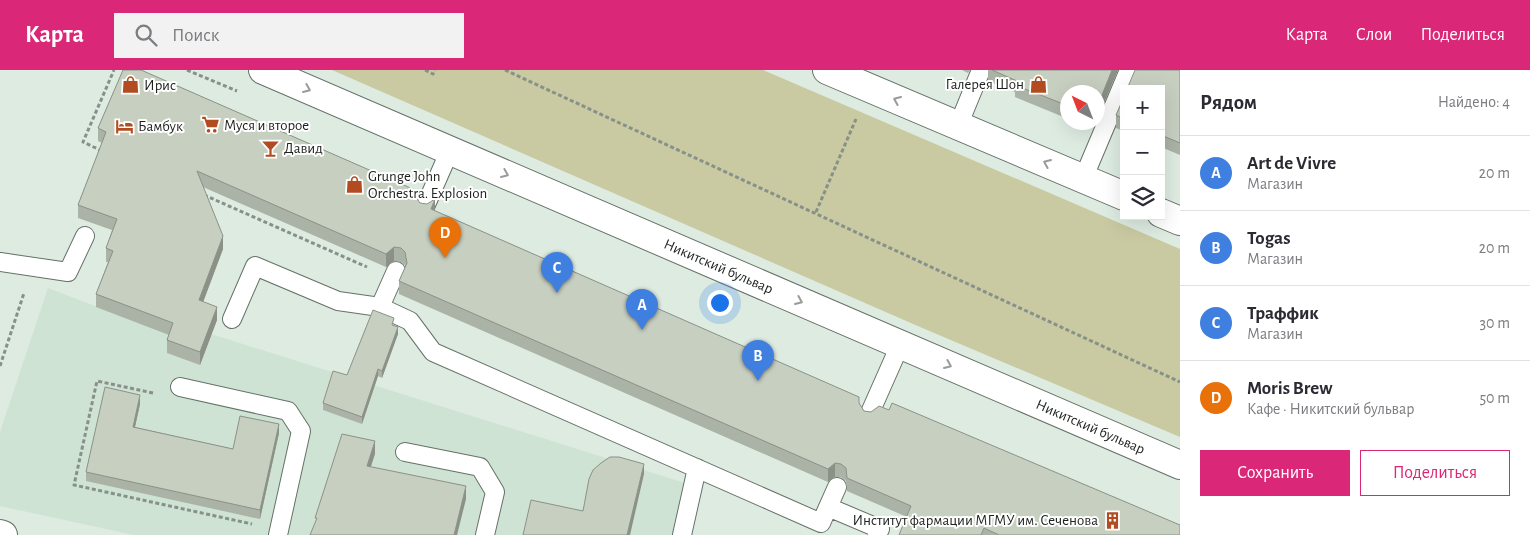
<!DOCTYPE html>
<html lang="ru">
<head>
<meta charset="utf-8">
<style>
	:root { --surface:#fff; --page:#f2f2f3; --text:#2b2b33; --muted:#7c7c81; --line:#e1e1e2; --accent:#db2777 }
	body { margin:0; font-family:"Alegreya Sans",sans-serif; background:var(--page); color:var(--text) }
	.controls { position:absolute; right:15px; top:15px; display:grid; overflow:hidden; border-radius:0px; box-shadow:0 5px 20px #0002 }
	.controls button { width:45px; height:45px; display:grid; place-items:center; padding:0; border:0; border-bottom:1px solid var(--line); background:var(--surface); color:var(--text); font:25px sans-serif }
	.compass { position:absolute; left:1060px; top:15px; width:45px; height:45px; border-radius:50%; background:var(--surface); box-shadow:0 5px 20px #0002; rotate:318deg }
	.you { position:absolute; left:719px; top:232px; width:18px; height:18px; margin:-12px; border:4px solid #fff; border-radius:50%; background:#1a73e8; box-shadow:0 0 0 8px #1a73e833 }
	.badge { display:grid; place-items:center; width:32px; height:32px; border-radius:50%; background:var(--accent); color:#fff; font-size:16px; font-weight:700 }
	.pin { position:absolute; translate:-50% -41px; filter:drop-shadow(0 1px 2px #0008) }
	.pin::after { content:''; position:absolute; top:26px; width:18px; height:15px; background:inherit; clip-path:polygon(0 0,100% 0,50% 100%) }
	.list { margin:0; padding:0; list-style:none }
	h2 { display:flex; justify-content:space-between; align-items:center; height:65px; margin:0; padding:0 20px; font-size:21px }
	h2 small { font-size:16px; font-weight:400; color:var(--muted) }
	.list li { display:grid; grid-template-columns:32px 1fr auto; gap:15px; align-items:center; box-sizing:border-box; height:75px; padding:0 20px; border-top:1px solid var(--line) }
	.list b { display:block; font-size:19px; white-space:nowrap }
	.list p { margin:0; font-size:16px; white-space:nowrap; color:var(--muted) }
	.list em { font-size:16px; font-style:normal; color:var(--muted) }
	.actions { display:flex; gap:10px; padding:15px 20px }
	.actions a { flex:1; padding:11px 0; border:1px solid var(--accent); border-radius:0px; text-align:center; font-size:18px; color:var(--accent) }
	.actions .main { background:var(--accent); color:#fff }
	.icon { flex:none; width:28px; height:28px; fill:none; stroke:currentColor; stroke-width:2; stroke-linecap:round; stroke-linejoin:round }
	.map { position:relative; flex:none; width:1180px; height:465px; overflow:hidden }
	header { display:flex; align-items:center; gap:30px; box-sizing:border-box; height:70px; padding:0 25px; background:var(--accent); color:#fff }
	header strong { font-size:24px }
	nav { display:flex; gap:28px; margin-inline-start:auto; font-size:18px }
	.search { width:350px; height:45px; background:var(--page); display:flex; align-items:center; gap:12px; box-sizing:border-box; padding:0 18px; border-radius:0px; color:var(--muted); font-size:19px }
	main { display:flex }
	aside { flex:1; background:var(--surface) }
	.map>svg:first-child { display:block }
</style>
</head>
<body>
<header>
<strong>Карта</strong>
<div class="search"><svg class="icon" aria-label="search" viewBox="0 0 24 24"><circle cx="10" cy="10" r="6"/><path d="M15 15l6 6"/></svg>Поиск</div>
<nav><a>Карта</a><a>Слои</a><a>Поделиться</a></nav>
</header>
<main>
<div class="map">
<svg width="1180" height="465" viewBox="0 0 1180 465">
	<rect width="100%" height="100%" fill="#ddebe1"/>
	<path fill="#cee3d3" d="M 48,218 L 173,266 L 211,264 L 685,413 L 673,465 L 134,465 L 0,436 L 0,362 Z"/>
	<path fill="#c9caa2" d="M 332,0 L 763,0 L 1180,179 L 1180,367 L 920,257 Z"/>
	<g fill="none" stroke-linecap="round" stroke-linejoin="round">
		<defs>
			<path id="service" d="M 958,56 L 981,0
				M 1083,109 L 1129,0
				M 425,137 L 450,80
				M 0,192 L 68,202 L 85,166
				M 380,237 L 410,251 L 433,282 L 821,453 L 837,417
				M 232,249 L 255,196 L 338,231 L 380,237 L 396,201
				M 180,317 L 288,341 L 301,361 L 278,465
				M 869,345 L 900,275
				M 405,382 L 480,397 L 495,422 L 485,465
				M 828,437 L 880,459 L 877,465
				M 682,465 L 697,398"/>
			<path id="minor" d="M 0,464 L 3,465"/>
			<g id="secondary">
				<path id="s1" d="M 263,0 L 1180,395"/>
				<path d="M 827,0 L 1124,126"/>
				<path d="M 1161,143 L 1180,151"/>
			</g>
		</defs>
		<use href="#service" stroke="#657168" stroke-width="20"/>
		<use href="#minor" stroke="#657168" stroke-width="30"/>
		<use href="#secondary" stroke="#657168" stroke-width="30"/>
		<path stroke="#879189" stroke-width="3" stroke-dasharray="4 2.5" stroke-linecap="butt" d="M 187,0 L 237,21
			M 425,0 L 433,4 L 435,0
			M 505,0 L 1180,312
			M 102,81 L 83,72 L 114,0
			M 204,125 L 367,197
			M 816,142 L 856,49
			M 0,296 L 24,223
			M 153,323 L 97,311 L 74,415 L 252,454"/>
		<use href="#service" stroke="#fff" stroke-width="18"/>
		<use href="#minor" stroke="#fff" stroke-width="28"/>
		<use href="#secondary" stroke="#fff" stroke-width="28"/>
	</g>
	<path fill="#abb2a6" d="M 962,0 L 970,0 L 968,3 Z
		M 988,0 L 1118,0 L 1098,47 L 1098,22 L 1068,22 L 1068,44 L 1066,48 L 1015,27 L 1015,22 L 988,11 Z
		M 1180,0 L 1180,85 L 1161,77 L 1161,19 Z
		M 1124,27 L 1124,61 L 1116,58 L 1116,45 Z
		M 98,58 L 415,126 L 420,133 L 435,141 L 859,335 L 864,341 L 1180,465 L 899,465 L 907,447 L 847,421 L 846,411 L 841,407 L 835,407 L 828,412 L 399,224 L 399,211 L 405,197 L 405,195 L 401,192 L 394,191 L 386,197 L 203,117 L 223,179 L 203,232 L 217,250 L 200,295 L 167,283 L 167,270 L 169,265 L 96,237 L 96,224 L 108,192 L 106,192 L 106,178 L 112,160 L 78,148 L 78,135 L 102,73 L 98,71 Z
		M 394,255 L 398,264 L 382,308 L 378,306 L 362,354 L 323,340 L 323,333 Z
		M 140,334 L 135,357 L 233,379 L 279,363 L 260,449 L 86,411 L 86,402 Z"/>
	<path fill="#8b9187" d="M 1112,0 L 1118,0 L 1098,47 L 1098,35 Z
		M 1068,31 L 1068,44 L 1066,48 L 1066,35 Z
		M 435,129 L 435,142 L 431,139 Z
		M 223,166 L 223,179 L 199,243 L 199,230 Z
		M 394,177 L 394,191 L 386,197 L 386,184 Z
		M 217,237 L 217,250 L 200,295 L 200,282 Z
		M 398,257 L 398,264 L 382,308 L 382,301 Z
		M 378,299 L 378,306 L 362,354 L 362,347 Z
		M 140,325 L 140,334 L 133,366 L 133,357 Z
		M 279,354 L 279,363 L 260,449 L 260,440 Z
		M 375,371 L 375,384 L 367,409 L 367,396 Z
		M 835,393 L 835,407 L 828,412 L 828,399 Z
		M 644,394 L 644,404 L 630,465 L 627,465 Z
		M 466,416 L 466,429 L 457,465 L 454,465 Z"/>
	<path fill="#c7cfc1" stroke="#8b9187" d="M 123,0 L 141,0 L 415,120 L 415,126 L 420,133 L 427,134 L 435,129 L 431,139 L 859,327 L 859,333 L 864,341 L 871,342 L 879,336 L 889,340 L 892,333 L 1180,455 L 1180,465 L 999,465 L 984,458 L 981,465 L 899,465 L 911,436 L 847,408 L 846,398 L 841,394 L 835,393 L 828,399 L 399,211 L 407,193 L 405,182 L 401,178 L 394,177 L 386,184 L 197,101 L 223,166 L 199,230 L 217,237 L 200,282 L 167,270 L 173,253 L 96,224 L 113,181 L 106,178 L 117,149 L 78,135 L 106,62 L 98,58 Z
		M 992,0 L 1112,0 L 1098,35 L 1098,22 L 1068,22 L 1068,31 L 1066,35 L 1015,15 L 1017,11 Z
		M 1135,0 L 1180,0 L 1180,73 L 1161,65 L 1161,19 L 1127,19 Z
		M 1124,27 L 1124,49 L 1116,45 Z
		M 373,240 L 394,248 L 392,255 L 398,257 L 382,301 L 378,299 L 362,347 L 323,333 L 333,301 L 347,305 Z
		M 105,317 L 140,325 L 133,357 L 233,379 L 240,346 L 279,354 L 260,440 L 86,402 Z
		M 342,364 L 375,371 L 367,396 L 466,416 L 454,465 L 310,465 L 317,448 L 315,448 Z
		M 610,387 L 619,387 L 644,394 L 627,465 L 523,465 L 531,430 L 583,441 L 589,409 L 593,400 L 601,393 Z"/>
	<defs><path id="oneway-chevron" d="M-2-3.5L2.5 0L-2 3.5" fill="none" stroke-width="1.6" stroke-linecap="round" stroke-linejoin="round" transform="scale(1.25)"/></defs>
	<g stroke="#999b99">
		<use href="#oneway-chevron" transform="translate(307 19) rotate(23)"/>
		<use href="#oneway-chevron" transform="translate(897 30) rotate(-157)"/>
		<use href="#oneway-chevron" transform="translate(1047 93) rotate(-157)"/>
		<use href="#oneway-chevron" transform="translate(505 104) rotate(23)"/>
		<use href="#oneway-chevron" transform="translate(799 231) rotate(23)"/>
		<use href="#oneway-chevron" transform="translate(948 295) rotate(23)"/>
	</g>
	<defs>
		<symbol id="shop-bare" viewBox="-9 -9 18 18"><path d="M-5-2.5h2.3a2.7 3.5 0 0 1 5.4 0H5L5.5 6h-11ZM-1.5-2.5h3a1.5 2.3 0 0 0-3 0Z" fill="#b24c20" stroke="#fff" stroke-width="2.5" paint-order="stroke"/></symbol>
		<symbol id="supermarket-bare" viewBox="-9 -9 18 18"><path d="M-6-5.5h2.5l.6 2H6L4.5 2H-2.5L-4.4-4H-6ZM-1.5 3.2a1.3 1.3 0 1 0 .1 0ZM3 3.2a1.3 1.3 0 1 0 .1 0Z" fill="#b24c20" stroke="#fff" stroke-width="2.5" paint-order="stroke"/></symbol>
		<symbol id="hotel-bare" viewBox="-9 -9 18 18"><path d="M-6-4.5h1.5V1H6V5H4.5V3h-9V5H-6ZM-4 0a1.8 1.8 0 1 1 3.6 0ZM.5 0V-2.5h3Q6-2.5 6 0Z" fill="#b24c20" stroke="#fff" stroke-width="2.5" paint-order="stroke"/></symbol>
		<symbol id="bar-bare" viewBox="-9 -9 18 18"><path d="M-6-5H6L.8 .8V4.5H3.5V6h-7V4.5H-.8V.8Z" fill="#b24c20" stroke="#fff" stroke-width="2.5" paint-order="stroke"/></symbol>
		<symbol id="building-bare" viewBox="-9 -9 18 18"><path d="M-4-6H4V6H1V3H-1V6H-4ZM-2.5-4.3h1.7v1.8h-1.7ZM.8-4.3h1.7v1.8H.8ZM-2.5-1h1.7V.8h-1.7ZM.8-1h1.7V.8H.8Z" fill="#b24c20" stroke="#fff" stroke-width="2.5" paint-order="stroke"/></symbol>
	</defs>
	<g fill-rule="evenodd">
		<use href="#shop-bare" x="1026" y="2" width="25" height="25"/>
		<use href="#shop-bare" x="118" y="2" width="25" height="25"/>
		<use href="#supermarket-bare" x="198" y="42" width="25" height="25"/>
		<use href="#hotel-bare" x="112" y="44" width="25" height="25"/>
		<use href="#bar-bare" x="258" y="66" width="25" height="25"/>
		<use href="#shop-bare" x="342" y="102" width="25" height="25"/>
		<use href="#building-bare" x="1100" y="438" width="25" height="25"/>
	</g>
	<g text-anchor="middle" stroke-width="4" stroke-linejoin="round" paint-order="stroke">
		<g font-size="15" fill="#1c211d" stroke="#fff" text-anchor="start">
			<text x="1024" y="19" text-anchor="end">Галерея Шон</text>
			<text x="144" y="20">Ирис</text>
			<text x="224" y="60">Муся и второе</text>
			<text x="138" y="61">Бамбук</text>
			<text x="284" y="83">Давид</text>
			<text x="368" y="111">Grunge John<tspan x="368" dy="17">Orchestra. Explosion</tspan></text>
			<text x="1098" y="455" text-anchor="end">Институт фармации МГМУ им. Сеченова</text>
		</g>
		<g font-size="15" fill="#1c211d" stroke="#fff">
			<text dy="5" stroke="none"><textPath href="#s1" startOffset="496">Никитский бульвар</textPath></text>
			<text dy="5" stroke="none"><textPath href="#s1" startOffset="901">Никитский бульвар</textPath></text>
		</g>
	</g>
</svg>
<div class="controls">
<button>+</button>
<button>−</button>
<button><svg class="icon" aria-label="layers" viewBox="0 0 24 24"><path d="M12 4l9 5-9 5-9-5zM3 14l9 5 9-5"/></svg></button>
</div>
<svg class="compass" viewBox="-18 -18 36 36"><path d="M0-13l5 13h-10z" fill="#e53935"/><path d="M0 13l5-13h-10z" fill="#7c7c81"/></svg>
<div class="you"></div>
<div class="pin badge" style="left:642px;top:260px;background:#3f7fe0">A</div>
<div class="pin badge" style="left:758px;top:311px;background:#3f7fe0">B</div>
<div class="pin badge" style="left:557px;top:223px;background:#3f7fe0">C</div>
<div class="pin badge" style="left:445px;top:188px;background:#e8710a">D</div>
</div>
<aside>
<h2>Рядом<small>Найдено: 4</small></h2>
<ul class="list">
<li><span class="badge" style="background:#3f7fe0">A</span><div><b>Art de Vivre</b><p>Магазин</p></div><em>20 m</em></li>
<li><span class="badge" style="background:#3f7fe0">B</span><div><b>Togas</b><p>Магазин</p></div><em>20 m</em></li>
<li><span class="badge" style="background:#3f7fe0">C</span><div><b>Траффик</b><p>Магазин</p></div><em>30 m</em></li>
<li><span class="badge" style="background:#e8710a">D</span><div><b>Moris Brew</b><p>Кафе · Никитский бульвар</p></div><em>50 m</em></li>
</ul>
<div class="actions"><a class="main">Сохранить</a><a>Поделиться</a></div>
</aside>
</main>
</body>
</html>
